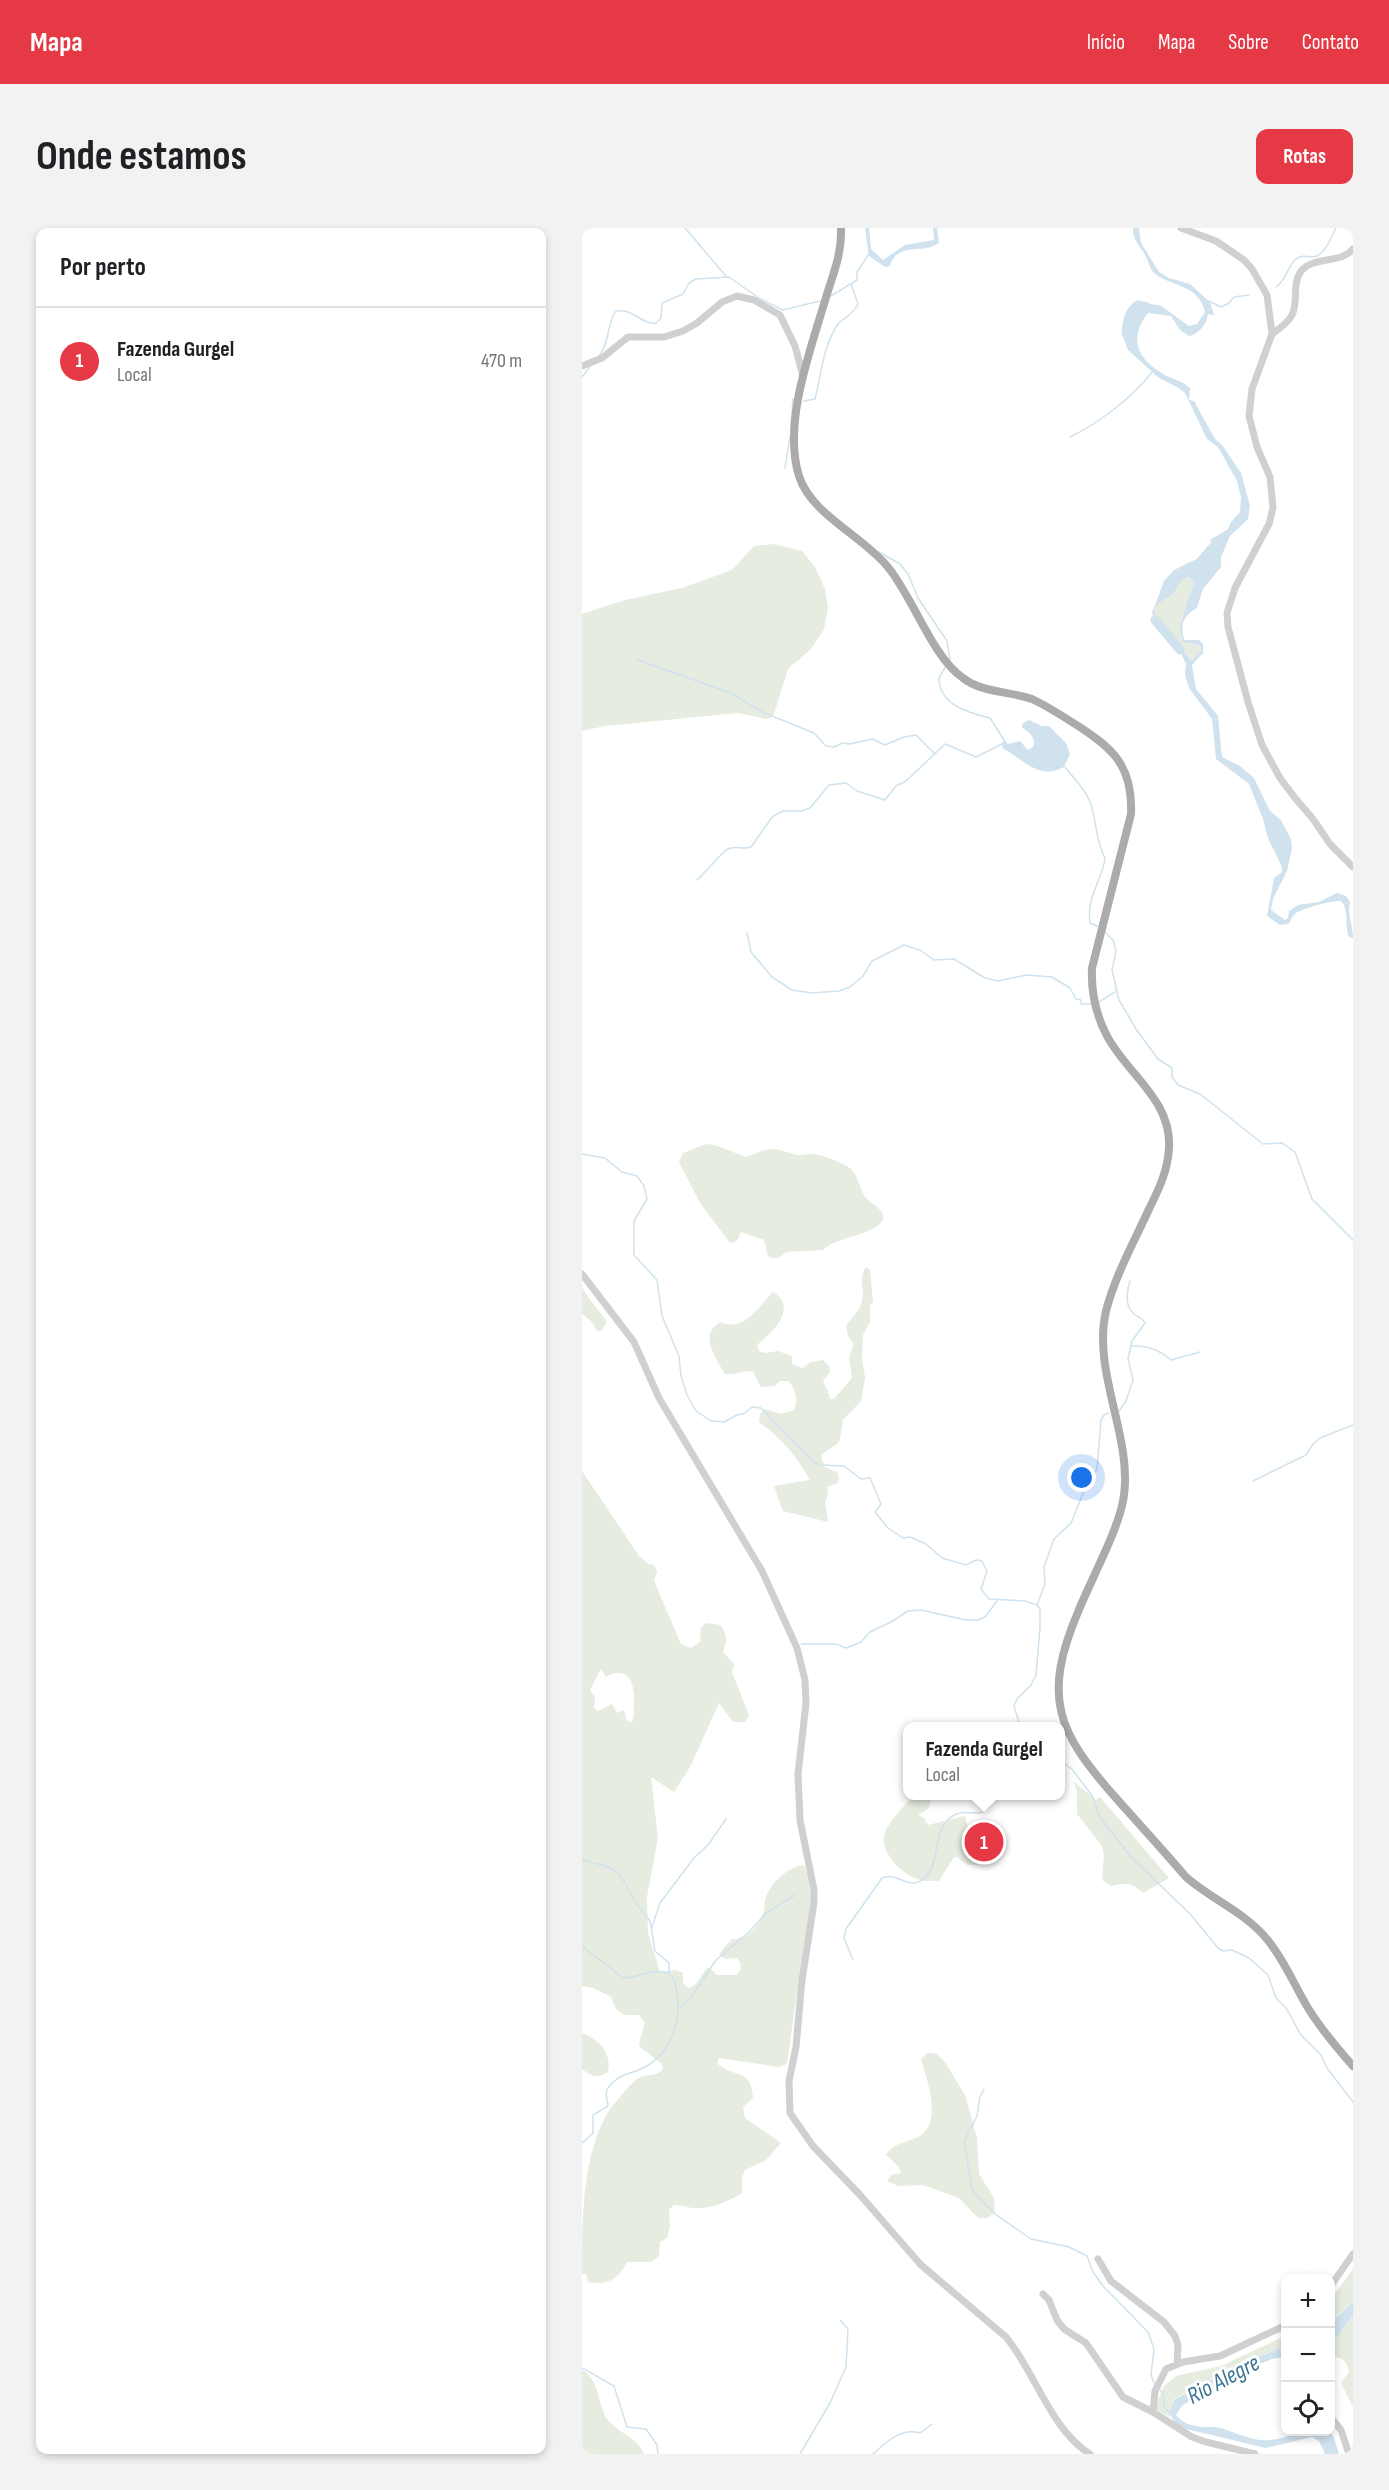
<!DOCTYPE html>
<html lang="pt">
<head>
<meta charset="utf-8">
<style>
	:root { --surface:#fff; --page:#f2f2f2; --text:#202124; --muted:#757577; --line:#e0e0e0; --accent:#e63946 }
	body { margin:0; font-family:"Sofia Sans Condensed",sans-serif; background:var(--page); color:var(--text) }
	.controls { position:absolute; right:18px; bottom:18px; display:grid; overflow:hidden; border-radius:12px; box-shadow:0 3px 9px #0003 }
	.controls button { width:54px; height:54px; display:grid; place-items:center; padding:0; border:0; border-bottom:2px solid var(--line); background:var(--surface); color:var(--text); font:30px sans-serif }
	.you { position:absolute; left:500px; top:1250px; width:21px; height:21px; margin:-15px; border:4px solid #fff; border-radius:50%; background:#1a73e8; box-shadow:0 0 0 9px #1a73e833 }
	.badge { display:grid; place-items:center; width:39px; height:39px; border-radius:50%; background:var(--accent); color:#fff; font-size:20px; font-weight:700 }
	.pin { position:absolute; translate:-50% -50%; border:3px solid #fff; box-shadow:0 2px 6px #0006 }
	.popup { position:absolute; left:321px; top:1494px; width:162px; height:78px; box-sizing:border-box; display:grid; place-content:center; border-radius:12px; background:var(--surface); filter:drop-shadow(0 2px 4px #0005); font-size:20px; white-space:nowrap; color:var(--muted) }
	.popup b { font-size:22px; color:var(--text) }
	.popup::after { content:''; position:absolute; left:50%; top:100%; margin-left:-12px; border:12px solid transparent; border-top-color:var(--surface) }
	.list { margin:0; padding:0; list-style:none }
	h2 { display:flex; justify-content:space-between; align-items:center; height:78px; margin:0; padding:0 24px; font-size:26px }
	h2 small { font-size:20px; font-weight:400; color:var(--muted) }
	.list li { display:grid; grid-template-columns:39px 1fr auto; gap:18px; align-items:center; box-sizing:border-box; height:108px; padding:0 24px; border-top:2px solid var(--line) }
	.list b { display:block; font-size:22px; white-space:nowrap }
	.list p { margin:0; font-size:20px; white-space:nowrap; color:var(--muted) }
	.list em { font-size:20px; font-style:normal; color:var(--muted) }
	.icon { flex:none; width:33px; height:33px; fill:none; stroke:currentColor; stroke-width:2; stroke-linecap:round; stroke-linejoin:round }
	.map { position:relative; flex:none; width:771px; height:2226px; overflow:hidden; border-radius:12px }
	header { display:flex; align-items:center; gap:36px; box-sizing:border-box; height:84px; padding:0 30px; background:var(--accent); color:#fff }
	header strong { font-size:28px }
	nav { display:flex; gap:33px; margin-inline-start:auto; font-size:21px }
	.intro { display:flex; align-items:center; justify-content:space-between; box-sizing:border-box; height:144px; padding:0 36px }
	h1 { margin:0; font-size:42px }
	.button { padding:15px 27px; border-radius:12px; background:var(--accent); color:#fff; font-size:21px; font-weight:700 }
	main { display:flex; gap:36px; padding:0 36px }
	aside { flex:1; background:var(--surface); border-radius:12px; box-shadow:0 3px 9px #0003 }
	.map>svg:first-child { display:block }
</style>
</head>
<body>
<header>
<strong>Mapa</strong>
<nav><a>Início</a><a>Mapa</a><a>Sobre</a><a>Contato</a></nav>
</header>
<div class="intro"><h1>Onde estamos</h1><a class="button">Rotas</a></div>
<main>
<aside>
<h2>Por perto<small></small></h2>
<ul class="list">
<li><span class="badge">1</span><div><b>Fazenda Gurgel</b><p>Local</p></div><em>470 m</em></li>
</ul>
</aside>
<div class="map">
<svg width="771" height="2226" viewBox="0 0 771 2226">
	<rect width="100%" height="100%" fill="#fff"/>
	<path fill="#e6ecdf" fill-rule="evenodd" d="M 192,316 L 220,323 L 233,339 L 243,361 L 246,380 L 242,401 L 229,421 L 206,441 L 191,489 L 184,491 L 156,485 L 23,498 L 0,503 L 0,386 L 43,372 L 100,360 L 150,342 L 172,318 Z
		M 607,349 L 613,356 C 604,369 603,387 597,401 L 600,412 L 604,415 L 618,417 L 619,424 L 610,432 C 605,428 602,422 597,417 C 588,406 574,399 572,382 L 576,374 L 587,368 L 599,352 Z
		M 124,916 L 133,917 L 164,929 C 173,926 181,921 191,921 C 200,921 209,927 218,927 C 222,927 227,925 231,926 C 241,927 263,935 270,942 C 277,950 278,963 284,970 C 290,977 303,981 301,991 C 297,1006 253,1009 241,1022 L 204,1024 C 198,1029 194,1033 186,1028 L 182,1012 L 159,1004 L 155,1013 L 148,1015 L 118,975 L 97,934 L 101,925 Z
		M 284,1039 L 288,1042 L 291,1073 L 288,1078 L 288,1094 L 281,1107 L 280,1129 L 283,1150 L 279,1173 L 261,1192 L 258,1211 L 255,1216 L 241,1225 L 239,1229 L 243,1239 L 255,1244 L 257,1250 L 256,1255 L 245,1259 L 246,1267 L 243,1275 L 246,1294 L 201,1283 L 192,1258 L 228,1252 C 211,1224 203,1214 177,1194 L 178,1186 L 183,1181 L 199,1186 L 212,1182 C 216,1172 214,1161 206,1153 L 198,1153 L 193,1158 L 179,1159 L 171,1144 C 162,1141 153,1148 143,1146 C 133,1129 116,1106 139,1094 C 162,1105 177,1078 191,1064 C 217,1080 190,1105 175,1117 L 177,1123 L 183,1125 L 196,1123 L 210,1128 L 210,1136 L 220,1140 L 229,1134 L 241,1132 L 247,1138 L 248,1144 L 241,1153 L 246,1163 L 248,1171 L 252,1171 L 270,1150 L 267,1129 L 272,1116 L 266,1108 L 264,1098 C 269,1090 279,1082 280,1072 C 283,1059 276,1051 284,1039 Z
		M 0,1059 C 7,1072 17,1082 25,1094 L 19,1103 L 15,1103 L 9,1093 L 0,1086 Z
		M 0,1243 L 57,1328 L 66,1336 L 72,1337 L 75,1343 L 72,1353 L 99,1416 L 109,1420 L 118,1414 L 119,1399 L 124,1395 L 138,1397 C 147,1408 144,1412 141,1424 L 152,1436 L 150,1444 L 167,1487 L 163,1494 L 151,1494 L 137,1475 L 108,1539 L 92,1564 L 69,1549 L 76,1610 L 65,1669 L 66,1705 L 78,1744 L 94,1742 L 101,1745 L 101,1755 L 106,1760 L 113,1757 L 125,1740 L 129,1741 L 135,1747 L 154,1747 L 158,1743 L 159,1737 L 155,1730 L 143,1731 L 137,1726 L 150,1711 C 165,1712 179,1697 182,1682 C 183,1678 182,1673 184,1669 C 189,1654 206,1639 222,1637 C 236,1675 225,1692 220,1729 C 215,1764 210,1800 205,1836 L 197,1839 L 137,1830 L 135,1835 C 151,1852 169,1837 171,1870 L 161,1879 L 163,1890 L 199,1915 L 184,1932 L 163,1942 L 160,1949 L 160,1965 C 149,1972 131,1980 117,1980 C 109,1981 101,1977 92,1977 L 87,1982 L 88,1999 L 85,2010 L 78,2014 L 77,2028 L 69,2034 L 45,2034 C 36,2051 26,2058 6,2054 L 4,2046 L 0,2046 C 0,1992 0,1924 28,1881 C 35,1873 48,1855 57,1850 C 65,1845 74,1850 81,1841 L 80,1836 L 58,1819 L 57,1815 L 63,1794 L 57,1787 L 42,1787 L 34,1781 L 29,1769 L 11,1760 L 0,1758 ZM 19,1441 L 24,1449 C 46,1436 53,1456 52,1474 C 51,1481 53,1487 50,1494 L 45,1493 L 42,1482 L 35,1485 L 30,1476 L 16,1483 L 12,1480 L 13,1469 L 8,1462 Z
		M 491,1553 L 514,1572 L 518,1569 L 587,1650 L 561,1665 C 550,1654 543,1655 529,1658 L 520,1652 L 522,1628 L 520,1618 L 495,1586 L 495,1563 Z
		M 332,1568 L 346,1568 L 350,1570 L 346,1581 L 336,1587 L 342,1590 L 346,1597 L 383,1588 C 387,1605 390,1620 397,1637 L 385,1637 L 375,1629 L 372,1629 L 357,1653 C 351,1652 345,1654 339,1652 C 321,1648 296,1624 303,1604 C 307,1595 324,1574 332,1568 Z
		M 0,1805 C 17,1811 30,1825 26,1844 C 16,1851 9,1848 0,1841 Z
		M 346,1825 L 355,1826 L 363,1834 L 383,1867 L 395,1910 L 397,1946 L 412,1970 L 413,1984 L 405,1990 L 396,1990 L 377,1970 L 341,1957 L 316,1958 L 305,1953 L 309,1947 L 319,1945 L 316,1938 L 304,1927 C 310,1917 320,1915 331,1911 C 364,1901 345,1853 339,1831 Z
		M 771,2041 L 771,2074 L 755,2087 L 749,2097 L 748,2073 Z
		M 771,2087 L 771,2179 L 759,2155 L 767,2144 C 765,2137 763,2130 754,2129 L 749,2136 L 749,2118 Z
		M 703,2108 L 703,2122 L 696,2121 L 655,2138 L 592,2171 L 588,2184 L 590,2190 L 572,2181 L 582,2158 L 594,2148 L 639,2138 Z
		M 0,2142 C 18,2152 15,2175 25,2191 C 35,2205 56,2209 62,2226 L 7,2226 L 0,2219 Z"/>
	<path fill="#cfe2ee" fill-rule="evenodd" d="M 283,0 L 287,0 L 289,21 L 301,32 L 323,17 L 352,12 L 351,0 L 355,0 L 357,14 C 345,28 315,12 308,38 L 303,39 L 287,28 Z
		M 551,0 L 557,0 L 559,15 L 577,44 L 587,50 L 608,56 L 628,74 L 632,87 L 626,86 C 625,96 617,106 607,108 L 598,102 L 589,88 L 566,85 C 544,113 558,135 587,149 C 594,152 602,154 608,160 L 607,172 L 612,173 L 633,211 L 640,217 L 659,245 L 668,278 L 666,291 L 648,308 L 639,329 L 639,339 L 621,361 L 615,380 C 601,388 598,396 602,412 L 617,412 L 621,416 L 621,425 L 610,437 L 614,461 L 636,488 L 640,529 L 658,538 L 672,550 L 688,583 L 699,592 L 709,611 L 710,621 L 705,643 L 691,671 L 689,682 L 703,692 L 706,690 L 707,683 L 716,677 L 737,674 L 755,665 L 764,668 L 768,674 C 765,687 771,697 771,710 L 767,709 C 762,698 768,683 759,673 C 752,672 720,680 714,685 C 709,688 710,693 706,696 L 698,697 L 685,688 L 692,650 L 700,644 L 700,639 L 686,610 L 681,591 L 667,556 L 634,531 L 630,491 L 607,460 L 603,447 L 604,436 L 598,423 L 576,401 L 570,385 L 582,353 L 592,342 L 633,322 L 634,318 L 628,312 L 646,301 L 649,294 L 658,284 L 659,269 L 655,253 L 636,219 L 625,211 L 603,165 L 595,159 L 577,150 L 546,122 L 542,111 L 543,102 L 553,84 L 554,75 L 578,77 L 607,98 L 615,96 L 623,84 C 617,57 591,59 573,46 C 568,42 566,31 562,25 C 557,18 550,9 551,0 ZM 607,349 L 613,356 C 604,369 603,386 597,401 L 601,414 L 618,417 L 619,424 L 610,432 C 604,428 602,422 597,417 C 588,406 574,400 572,382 C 576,372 583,373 590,366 C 598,359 596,351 607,349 Z
		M 447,492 L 460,498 L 467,498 L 484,515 L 488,526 L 482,539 C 457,553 441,531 420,520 L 421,513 L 426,516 L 438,513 L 446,522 L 451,519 C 455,512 447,503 440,500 L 440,496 Z
		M 771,2074 L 771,2087 L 749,2118 C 748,2089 751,2093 771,2074 Z
		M 696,2121 L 703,2122 L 703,2129 L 690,2131 L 656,2145 L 635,2161 L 624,2162 L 600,2178 L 594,2187 C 598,2192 604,2196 610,2197 C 619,2200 629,2198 638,2200 C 654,2204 670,2214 688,2212 C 709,2210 729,2195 751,2207 L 757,2226 L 743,2226 L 737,2213 L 730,2209 L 684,2220 L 600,2200 L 592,2194 L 588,2184 L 592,2172 L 655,2138 Z"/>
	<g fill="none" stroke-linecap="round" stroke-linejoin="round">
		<path stroke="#cfe2ee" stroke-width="1.5" d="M 103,0 L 144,48
			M 694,59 C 704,52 705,40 713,32 C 719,26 723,29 731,29 C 743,28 749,9 754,0
			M 249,68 L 275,52 L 275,44 L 287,26
			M 627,73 L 639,79 L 647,75 L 652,69 L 667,67
			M 17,128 C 27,116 25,98 33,84 C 49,78 59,97 74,95 L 79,90 L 80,75 L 101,66 L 107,55 L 114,51 L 147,49 L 177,70 L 201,82 L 238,73
			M 0,149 L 10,136
			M 222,173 L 233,171 C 239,148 241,120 254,99 C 258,91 269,90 276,76 L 269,56
			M 209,198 L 211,171
			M 488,209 C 517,195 551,169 571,143
			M 203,240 L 208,209
			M 297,324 L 318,336 L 326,346 L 336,370 L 365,413 L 368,431
			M 56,432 L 149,465 L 180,484 L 232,505 L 244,518 L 252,519 L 260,515 L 268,516 L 290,511 L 303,517 L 322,509 L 334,507 L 353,526
			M 364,438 L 357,450 C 357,477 387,485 408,490 L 424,515
			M 483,539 C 492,551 503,560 508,574 C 515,592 513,612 523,630 C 521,651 504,668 508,695 L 517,699
			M 115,652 C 122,646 142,622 146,621 C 153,617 162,622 169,619 L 191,588 L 201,583 L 219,583 L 228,580 L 247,557 L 264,555 L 275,563 L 303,572 L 314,558 L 324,553 L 363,516 L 394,529 L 422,515
			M 523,704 L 531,712 L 534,723 L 530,742 L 537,772 L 554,801 L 576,831 L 590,840 L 590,849 L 596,857 L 618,866 L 681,916 L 700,915 L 713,924 L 730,971 L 771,1012
			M 165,705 L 169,724 L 190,749 L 210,762 L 230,765 L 257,763 L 268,759 L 281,748 L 290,733 L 322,717 L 338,722 L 352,732 L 372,731 L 403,750 L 416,753 L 444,747 L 470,749 L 488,760 L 494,771 L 499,772 L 499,776 L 509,776
			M 517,774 L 533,764
			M 0,926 L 23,930 L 40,944 L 55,948 L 62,958 L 65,971 L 52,993 L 52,1027 L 75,1052 L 80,1088 L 97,1128 L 99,1148 L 105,1167 L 114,1183 L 129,1193 L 142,1194 L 155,1187 L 163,1185 L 170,1179 L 179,1180 L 231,1233 L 238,1237 L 262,1238 L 279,1251 L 288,1250 L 299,1276 L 293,1284 L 306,1300 L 321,1310 L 328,1309 L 344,1316 L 360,1330 L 384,1337 L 394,1332 L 400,1333 L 405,1343 L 399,1361 L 407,1371 L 443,1373 L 455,1377
			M 550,1118 C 566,1117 578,1122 589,1132 L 618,1124
			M 537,1183 L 544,1173 L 551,1152 L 546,1131 L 550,1113 L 563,1095 C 560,1089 557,1090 552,1086 C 542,1078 545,1063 548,1053
			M 671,1253 L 724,1227 L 731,1216 L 738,1210 L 771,1197
			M 219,1416 L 254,1416 L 264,1420 L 279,1414 L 288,1404 L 309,1394 L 326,1383 L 339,1382 L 384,1392 L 396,1392 L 403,1389 L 415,1373
			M 438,1498 L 432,1478 L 435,1471 L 449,1457 L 454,1447 L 458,1400 L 458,1381 L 455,1377 L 463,1356 L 462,1339 L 472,1311 L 489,1295 L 502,1263 L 515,1241 L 519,1192 L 522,1187 L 527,1185
			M 478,1533 L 490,1541 L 511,1569 L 517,1588 L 549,1629 L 609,1687 L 636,1720 L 641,1723 L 650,1722 L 667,1730 L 686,1747 L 694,1770 L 704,1780 L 719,1807 L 739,1827 L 745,1840 L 771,1874
			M 0,1632 L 24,1638 L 37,1645 L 54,1675 L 68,1693 L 73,1723 L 87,1735 L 87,1745
			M 70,1699 L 78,1675 L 112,1630 L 126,1617 L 144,1591
			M 0,1718 L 41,1750 C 54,1750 70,1741 82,1744 C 92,1746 94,1757 95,1766 C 99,1795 89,1826 61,1840 C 47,1847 37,1845 26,1860 C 22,1865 26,1872 26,1878 L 11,1887 L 11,1905 L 0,1915
			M 271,1732 L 262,1710 L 264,1701 L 300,1650 C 314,1643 326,1662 340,1652 C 362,1636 347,1599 374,1586 C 383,1582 392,1587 401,1584 L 417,1568
			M 97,1780 L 110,1768 L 134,1732 L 167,1704 L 183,1686 L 213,1667
			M 402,1861 L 398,1869 L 395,1888 L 382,1914 L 390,1962 L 413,1986 L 449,2011 L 487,2019 L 505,2028 L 511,2044 L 521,2058 L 566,2104 L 572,2121 L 569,2147 L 572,2155
			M 0,2140 L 32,2158 L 45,2199 L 64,2201 L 75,2217 L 76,2226
			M 578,2162 L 581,2165 L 582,2178 L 589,2187
			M 218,2226 L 248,2175 L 264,2139 L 266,2101 L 258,2092
			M 291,2226 C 304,2214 320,2199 338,2205 L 350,2196"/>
		<path stroke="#cfe2ee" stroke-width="9" d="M 544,106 C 545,94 546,84 556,77 L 565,79
			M 618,334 C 626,326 631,317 641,310
			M 573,392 L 598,422"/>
		<path stroke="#d0d0d0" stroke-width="7" d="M 599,0 L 634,13 L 662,32 L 670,41 L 685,67 L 690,106 L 670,161 L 667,188 L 675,219 L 688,249 L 691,280 L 687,296 L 653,360 L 645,385 L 646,399 L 666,474 L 680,517 L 698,550 L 713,570 L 731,591 L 748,616 L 771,639
			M 690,106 C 697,101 706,95 710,87 C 717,73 709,55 720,42 C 733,28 759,36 771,21
			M 0,138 L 20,130 L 46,109 L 82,109 L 101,103 L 115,95 L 140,74 L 155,68 L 172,72 L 198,87 L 213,118 L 221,148
			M 0,1046 L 52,1114 L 77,1170 L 180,1343 L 215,1420 L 223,1452 L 224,1475 L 216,1546 L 218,1592 L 232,1662 L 232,1675 L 220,1752 L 214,1819 L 207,1853 L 208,1885 L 231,1918 L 279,1968 L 339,2037 L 424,2109 C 453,2144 469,2202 508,2226
			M 516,2031 L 529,2053 L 582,2094 L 593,2108 L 596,2117 L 595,2136
			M 748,2059 L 771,2026
			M 461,2066 L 467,2072 L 475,2092 L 482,2101 L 504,2115 L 541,2169 L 571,2184
			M 748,2188 L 759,2202 L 767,2226
			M 673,2226 L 624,2214 L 610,2209 L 571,2184 L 573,2163 L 584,2141 L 601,2134 L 638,2128 L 704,2097"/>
		<path stroke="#ababab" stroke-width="8" d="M 259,0 C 260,24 252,44 245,66 C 230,118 200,194 217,248 C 229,286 279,307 305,338 C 330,367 350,429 381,450 C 400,465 428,463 450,471 C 465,478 479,487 493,496 C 531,520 551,538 549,586 L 510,740 C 509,763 514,787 525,808 C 545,846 590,872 587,920 C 586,942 577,961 567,981 C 552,1014 533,1048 524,1083 C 510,1143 550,1208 542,1267 C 538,1300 509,1351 496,1384 C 460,1469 475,1504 534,1570 C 557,1596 581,1622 604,1649 C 629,1671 662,1684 684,1710 C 702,1731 712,1757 726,1780 C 739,1801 755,1820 771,1838"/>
	</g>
	<g text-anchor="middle" stroke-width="6" stroke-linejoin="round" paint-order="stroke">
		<g font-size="24" font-style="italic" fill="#3f7597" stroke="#fff">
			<text transform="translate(641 2151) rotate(-28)" y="8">Rio Alegre</text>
		</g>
	</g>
</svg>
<div class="controls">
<button>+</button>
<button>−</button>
<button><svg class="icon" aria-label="locate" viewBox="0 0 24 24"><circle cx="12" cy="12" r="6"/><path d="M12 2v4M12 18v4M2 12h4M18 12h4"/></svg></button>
</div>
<div class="you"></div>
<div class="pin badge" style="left:402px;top:1614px">1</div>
<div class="popup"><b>Fazenda Gurgel</b>Local</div>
</div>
</main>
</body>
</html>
